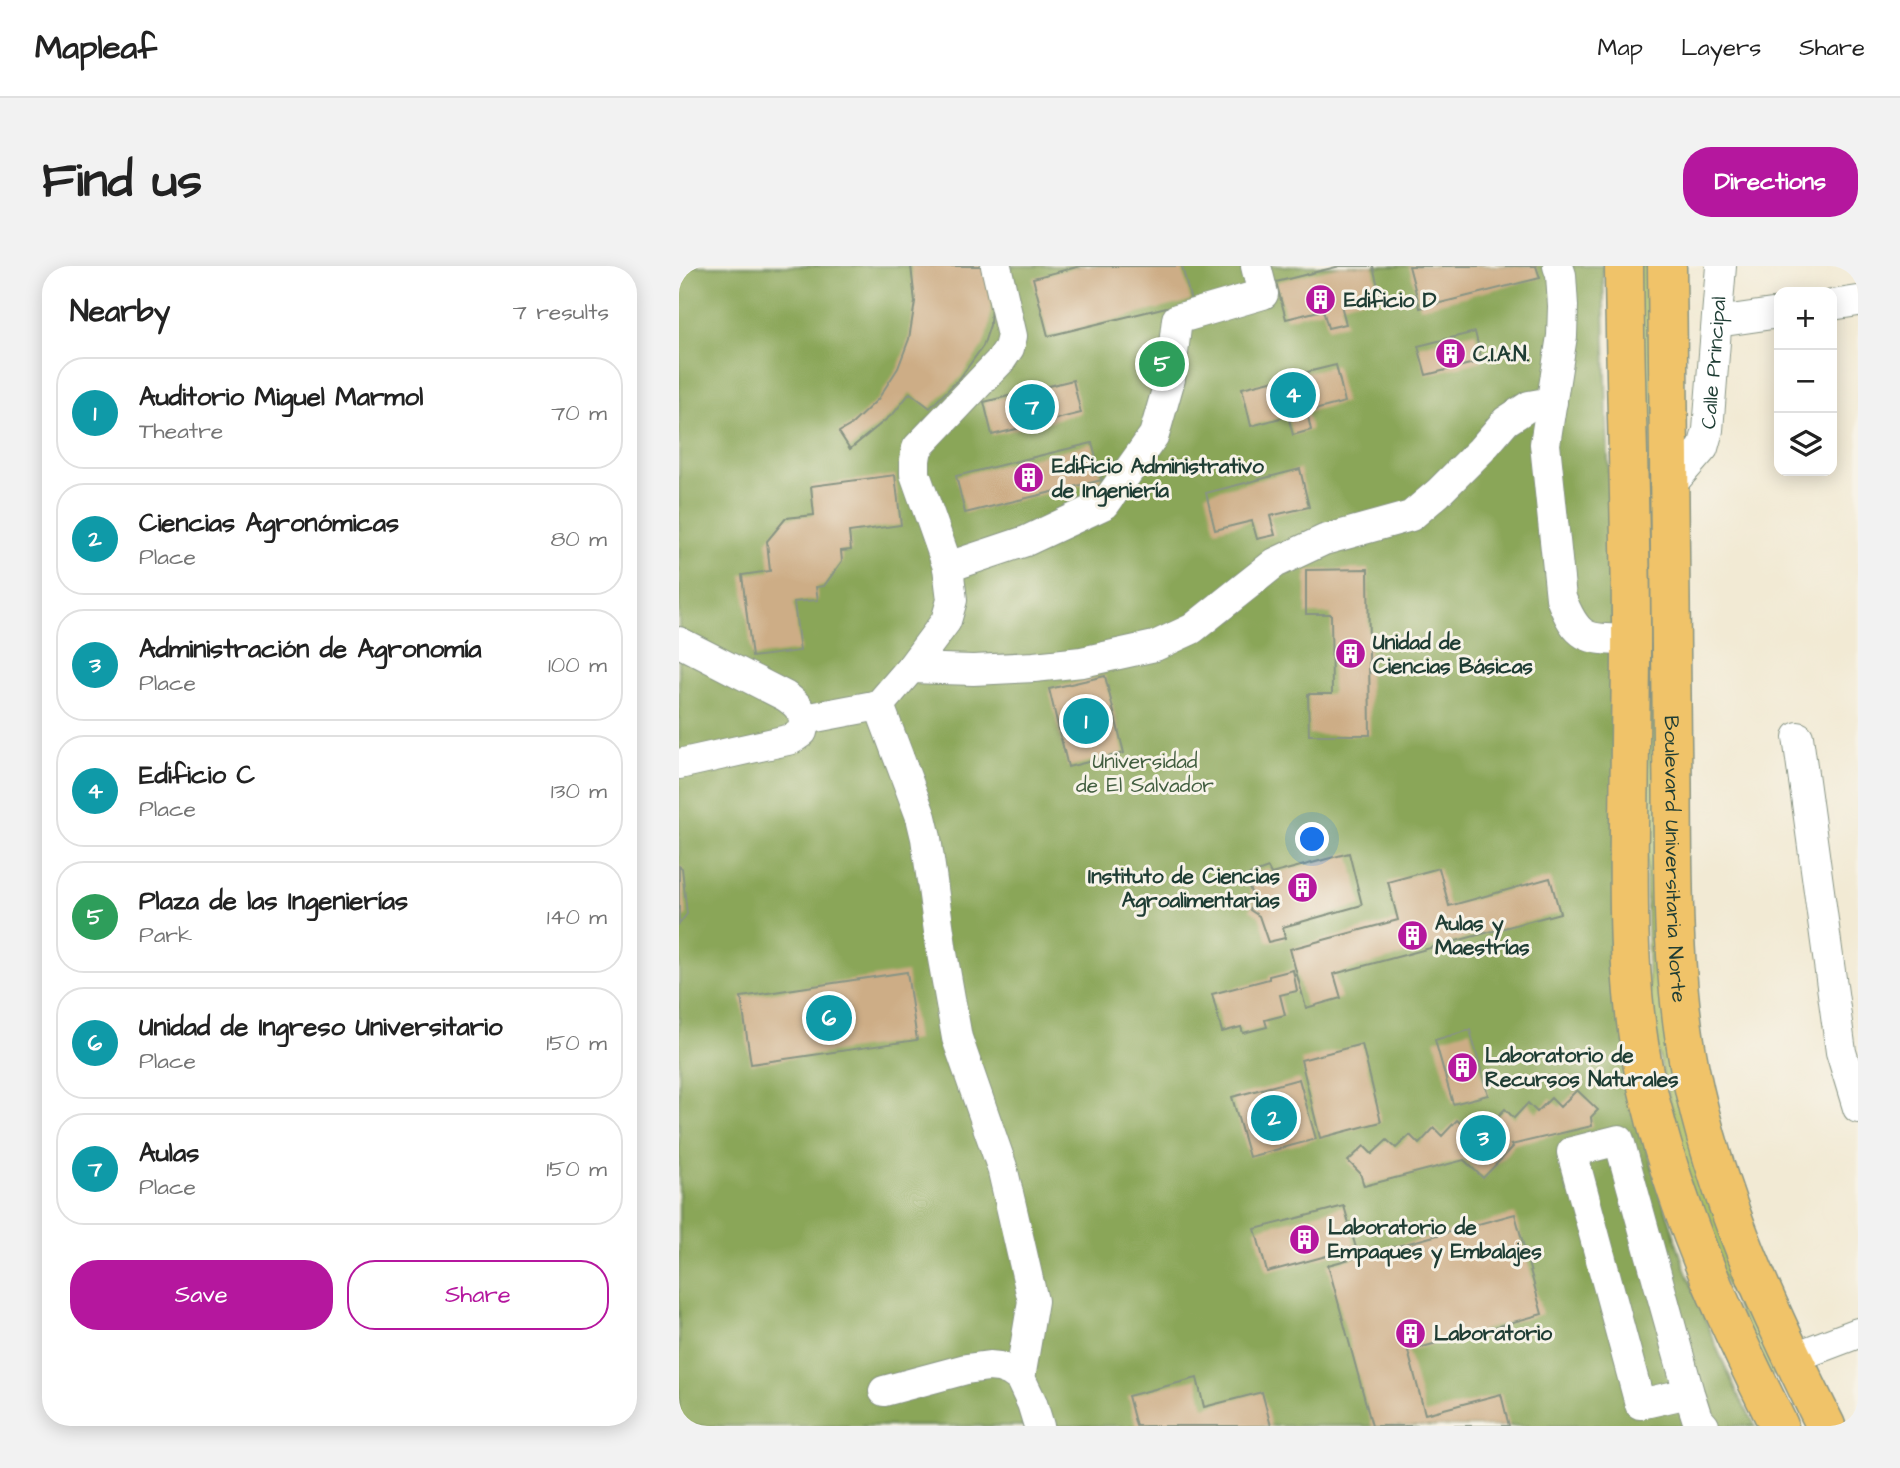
<!DOCTYPE html>
<html lang="en">
<head>
<meta charset="utf-8">
<style>
	:root { --surface:#fff; --page:#f2f2f2; --text:#222; --muted:#767676; --line:#e0e0e0; --accent:#b5179e }
	body { margin:0; font-family:"Architects Daughter",sans-serif; background:var(--page); color:var(--text) }
	.controls { position:absolute; right:21px; top:21px; display:grid; overflow:hidden; border-radius:14px; box-shadow:0 4px 18px #0003 }
	.controls button { width:63px; height:63px; display:grid; place-items:center; padding:0; border:0; border-bottom:2px solid var(--line); background:var(--surface); color:var(--text); font:35px sans-serif }
	.you { position:absolute; left:634px; top:574px; width:24px; height:24px; margin:-18px; border:5px solid #fff; border-radius:50%; background:#1a73e8; box-shadow:0 0 0 10px #1a73e833 }
	.badge { display:grid; place-items:center; width:46px; height:46px; border-radius:50%; background:var(--accent); color:#fff; font-size:23px; font-weight:700 }
	.pin { position:absolute; translate:-50% -50%; border:4px solid #fff; box-shadow:0 2px 7px #0006 }
	.list { margin:0; padding:0; list-style:none }
	h2 { display:flex; justify-content:space-between; align-items:center; height:91px; margin:0; padding:0 28px; font-size:30px }
	h2 small { font-size:23px; font-weight:400; color:var(--muted) }
	.list li { display:grid; grid-template-columns:46px 1fr auto; gap:21px; align-items:center; box-sizing:border-box; height:112px; margin:0 14px 14px; padding:0 14px; border:2px solid var(--line); border-radius:28px }
	.list b { display:block; font-size:26px; white-space:nowrap }
	.list p { margin:0; font-size:23px; white-space:nowrap; color:var(--muted) }
	.list em { font-size:23px; font-style:normal; color:var(--muted) }
	.actions { display:flex; gap:14px; padding:21px 28px }
	.actions a { flex:1; padding:16px 0; border:2px solid var(--accent); border-radius:28px; text-align:center; font-size:24px; color:var(--accent) }
	.actions .main { background:var(--accent); color:#fff }
	.icon { flex:none; width:38px; height:38px; fill:none; stroke:currentColor; stroke-width:2; stroke-linecap:round; stroke-linejoin:round }
	.map { position:relative; flex:none; width:1179px; height:1160px; overflow:hidden; border-radius:28px }
	header { display:flex; align-items:center; gap:42px; box-sizing:border-box; height:98px; padding:0 35px; background:var(--surface); border-bottom:2px solid var(--line) }
	header strong { font-size:33px }
	nav { display:flex; gap:38px; margin-inline-start:auto; font-size:24px }
	.intro { display:flex; align-items:center; justify-content:space-between; box-sizing:border-box; height:168px; padding:0 42px }
	h1 { margin:0; font-size:49px }
	.button { padding:18px 32px; border-radius:28px; background:var(--accent); color:#fff; font-size:24px; font-weight:700 }
	main { display:flex; gap:42px; padding:0 42px }
	aside { flex:1; background:var(--surface); border-radius:28px; box-shadow:0 4px 18px #0003 }
	.map>svg:first-child { display:block }
</style>
</head>
<body>
<header>
<strong>Mapleaf</strong>
<nav><a>Map</a><a>Layers</a><a>Share</a></nav>
</header>
<div class="intro"><h1>Find us</h1><a class="button">Directions</a></div>
<main>
<aside>
<h2>Nearby<small>7 results</small></h2>
<ul class="list">
<li><span class="badge" style="background:#0f9aa8">1</span><div><b>Auditorio Miguel Marmol</b><p>Theatre</p></div><em>70 m</em></li>
<li><span class="badge" style="background:#0f9aa8">2</span><div><b>Ciencias Agronómicas</b><p>Place</p></div><em>80 m</em></li>
<li><span class="badge" style="background:#0f9aa8">3</span><div><b>Administración de Agronomía</b><p>Place</p></div><em>100 m</em></li>
<li><span class="badge" style="background:#0f9aa8">4</span><div><b>Edificio C</b><p>Place</p></div><em>130 m</em></li>
<li><span class="badge" style="background:#2e9e5b">5</span><div><b>Plaza de las Ingenierías</b><p>Park</p></div><em>140 m</em></li>
<li><span class="badge" style="background:#0f9aa8">6</span><div><b>Unidad de Ingreso Universitario</b><p>Place</p></div><em>150 m</em></li>
<li><span class="badge" style="background:#0f9aa8">7</span><div><b>Aulas</b><p>Place</p></div><em>150 m</em></li>
</ul>
<div class="actions"><a class="main">Save</a><a>Share</a></div>
</aside>
<div class="map">
<svg width="1179" height="1160" viewBox="0 0 1179 1160">
	<rect width="100%" height="100%" fill="#f7f3e8"/>
	<filter id="ink" filterUnits="userSpaceOnUse"><feTurbulence type="fractalNoise" baseFrequency=".0143" numOctaves="2"/><feDisplacementMap in="SourceGraphic" scale="14" xChannelSelector="R" yChannelSelector="G"/><feConvolveMatrix kernelMatrix="1 2 1 2 8 2 1 2 1" color-interpolation-filters="sRGB"/></filter>
	<filter id="wash" filterUnits="userSpaceOnUse"><feTurbulence type="fractalNoise" baseFrequency=".00686" numOctaves="4" result="noise"/><feDisplacementMap in="SourceGraphic" scale="28" xChannelSelector="R" yChannelSelector="G"/><feGaussianBlur stdDeviation="1.57" result="paint"/><feColorMatrix in="noise" values="0 0 0 0 0 0 0 0 0 0 0 0 0 0 0 0 0 1.4 0 .05"/><feComposite in="paint" operator="in"/></filter>
	<g filter="url(#wash)">
		<rect width="100%" height="100%" fill="#f2ead4"/>
		<path fill="#adc063" stroke="#667e4c" stroke-width="2" d="M 956,0 L 976,0 L 983,708 L 1101,1106 L 1090,1111 L 1022,965 L 970,749 Z"/>
		<path fill="#8aa659" stroke="#547246" stroke-width="2" d="M 0,0 L 924,0 L 933,333 L 956,845 L 1006,1003 L 1037,1080 L 1061,1133 L 1077,1160 L 0,1160 Z"/>
		<g id="blocks">
			<path fill="#cdad86" d="M 232,0 L 306,0 L 312,35 L 311,59 L 304,80 L 281,112 L 251,142 L 231,127 L 215,147 L 171,183 L 160,166 L 172,159 L 199,133 L 219,102 L 230,73 L 236,36 Z
				M 402,0 L 503,0 L 512,35 L 369,70 L 354,12 Z
				M 661,0 L 694,0 L 701,29 L 662,39 L 667,58 L 649,62 L 644,44 L 607,53 L 597,16 Z
				M 730,0 L 857,0 L 861,12 L 741,42 Z
				M 796,66 L 803,95 L 747,109 L 739,80 Z
				M 657,99 L 666,136 L 628,146 L 632,164 L 614,169 L 609,150 L 572,160 L 563,122 Z
				M 394,114 L 402,147 L 313,169 L 305,136 Z
				M 413,177 L 423,214 L 286,247 L 277,210 Z
				M 621,203 L 630,241 L 591,250 L 596,269 L 578,273 L 573,255 L 536,264 L 527,227 Z
				M 216,209 L 222,259 L 170,266 L 172,284 L 162,285 L 163,295 L 145,320 L 137,321 L 139,334 L 115,336 L 121,385 L 73,391 L 63,309 L 91,305 L 88,275 L 107,252 L 135,249 L 132,220 Z
				M 689,303 L 691,469 L 630,469 L 629,428 L 653,428 L 652,348 L 627,348 L 627,304 Z
				M 426,410 L 445,487 L 389,501 L 370,423 Z
				M 670,587 L 683,639 L 604,661 L 606,672 L 589,676 L 580,650 L 571,644 L 574,634 L 567,610 L 589,602 L 592,608 Z
				M 0,600 L 3,602 L 8,648 L 0,658 Z
				M 760,602 L 770,640 L 871,612 L 881,647 L 655,708 L 662,732 L 627,742 L 611,683 L 719,654 L 709,616 Z
				M 614,704 L 618,725 L 601,729 L 606,749 L 586,754 L 588,761 L 564,767 L 562,761 L 543,766 L 533,728 L 590,713 L 590,710 Z
				M 228,706 L 238,774 L 72,798 L 62,731 Z
				M 791,764 L 809,829 L 774,838 L 756,774 Z
				M 683,778 L 702,856 L 641,872 L 622,794 Z
				M 620,813 L 637,873 L 570,891 L 553,831 Z
				M 898,824 L 919,844 L 912,851 L 913,860 L 832,879 L 834,881 L 804,912 L 785,894 L 685,920 L 681,907 L 669,895 L 685,880 L 693,888 L 708,874 L 717,882 L 731,869 L 740,878 L 755,862 L 763,870 L 778,854 L 788,863 L 802,849 L 811,858 L 826,843 L 835,852 L 849,837 L 858,846 L 872,832 L 881,841 Z
				M 665,940 L 677,982 L 588,1006 L 576,963 Z
				M 836,948 L 863,1048 L 729,1085 L 746,1148 L 822,1128 L 830,1160 L 693,1160 L 649,999 Z
				M 518,1112 L 525,1141 L 583,1126 L 592,1160 L 457,1160 L 449,1130 Z"/>
		</g>
	</g>
	<g filter="url(#ink)">
		<use href="#blocks" fill-opacity="0" stroke="#889484" stroke-width="2"/>
		<g fill="none" stroke-linecap="round" stroke-linejoin="round">
			<defs>
				<g id="minor">
					<path d="M 879,0 L 882,9 L 884,40 L 883,70 L 866,178 L 882,332 C 899,375 908,373 952,374"/>
					<path d="M 1153,39 L 1179,35"/>
					<path d="M 1038,56 L 1100,47"/>
					<path id="s1" d="M 990,221 L 1024,182 L 1029,164 L 1042,0"/>
					<path d="M 269,301 L 347,275 L 426,238 L 475,169 L 491,113 L 498,53 L 584,28 L 577,0"/>
					<path d="M 0,376 L 106,430 C 120,439 129,449 123,466 L 113,473 L 0,498"/>
					<path d="M 232,402 L 294,404 L 355,401 L 403,396 L 476,380 L 513,363 L 596,297 L 645,274 L 732,250 L 759,227 L 802,184 L 827,155 L 850,140 L 873,136"/>
					<path d="M 200,439 L 242,551 L 247,572 L 263,687 L 278,772 L 323,901 L 354,1035 L 341,1112"/>
					<path d="M 126,453 L 200,439 L 232,402 L 267,355 L 273,334 L 269,301 L 236,208 L 236,194 L 238,182 L 322,94 L 330,82 L 333,70 L 317,0"/>
					<path d="M 1119,471 L 1162,786 L 1179,842"/>
					<path d="M 1113,1092 L 1179,1067"/>
					<path d="M 205,1125 L 287,1103 L 310,1100 L 320,1101 L 331,1105 L 341,1112 L 353,1137 L 360,1160"/>
					<path d="M 1010,1127 L 961,1138 L 893,886 L 940,874 L 1010,1127 L 1018,1152 L 1025,1160"/>
				</g>
				<g id="major">
					<path d="M 945,0 C 946,131 953,262 952,394 C 951,449 951,505 950,561 C 949,645 949,733 967,816 C 994,938 1044,1049 1100,1160"/>
					<path id="s2" d="M 988,0 C 989,159 991,318 993,477 C 995,586 990,697 1011,804 C 1037,932 1089,1044 1147,1160"/>
				</g>
			</defs>
			<use href="#minor" stroke="#889484" stroke-width="32"/>
			<use href="#major" stroke="#889484" stroke-width="41"/>
			<use href="#minor" stroke="#fff" stroke-width="30"/>
			<use href="#major" stroke="#f0c369" stroke-width="38"/>
		</g>
	</g>
	<defs>
		<symbol id="building-disc" viewBox="-11 -11 22 22"><circle r="9.5" fill="#b5179e" stroke="#f7f3e8"/><path d="M-4-6H4V6H1V3H-1V6H-4ZM-2.5-4.3h1.7v1.8h-1.7ZM.8-4.3h1.7v1.8H.8ZM-2.5-1h1.7V.8h-1.7ZM.8-1h1.7V.8H.8Z" fill="#fff"/></symbol>
	</defs>
	<g fill-rule="evenodd">
		<use href="#building-disc" x="624" y="16" width="35" height="35"/>
		<use href="#building-disc" x="754" y="70" width="35" height="35"/>
		<use href="#building-disc" x="332" y="194" width="35" height="35"/>
		<use href="#building-disc" x="654" y="370" width="35" height="35"/>
		<use href="#building-disc" x="606" y="604" width="35" height="35"/>
		<use href="#building-disc" x="716" y="652" width="35" height="35"/>
		<use href="#building-disc" x="766" y="784" width="35" height="35"/>
		<use href="#building-disc" x="608" y="956" width="35" height="35"/>
		<use href="#building-disc" x="714" y="1050" width="35" height="35"/>
	</g>
	<g text-anchor="middle" stroke-width="6" stroke-linejoin="round" paint-order="stroke">
		<g font-size="21" font-weight="bold" fill="#1f3d34" stroke="#f7f3e8" text-anchor="start">
			<text x="665" y="41">Edificio D</text>
			<text x="794" y="95">C.I.A.N.</text>
			<text x="373" y="207">Edificio Administrativo<tspan x="373" dy="24">de Ingeniería</tspan></text>
			<text x="694" y="383">Unidad de<tspan x="694" dy="24">Ciencias Básicas</tspan></text>
			<text x="601" y="617" text-anchor="end">Instituto de Ciencias<tspan x="601" dy="24">Agroalimentarias</tspan></text>
			<text x="756" y="664">Aulas y<tspan x="756" dy="24">Maestrías</tspan></text>
			<text x="806" y="796">Laboratorio de<tspan x="806" dy="24">Recursos Naturales</tspan></text>
			<text x="649" y="968">Laboratorio de<tspan x="649" dy="24">Empaques y Embalajes</tspan></text>
			<text x="755" y="1074">Laboratorio</text>
		</g>
		<g font-size="21" fill="#1f3d34" stroke="#f7f3e8">
			<text dy="7" stroke="none"><textPath href="#s1" startOffset="138">Calle Principal</textPath></text>
			<text dy="7" stroke="none"><textPath href="#s2" startOffset="593">Boulevard Universitaria Norte</textPath></text>
		</g>
		<g font-size="21" fill="#425e40" stroke="#f7f3e8">
			<text x="466" y="502">Universidad<tspan x="466" dy="24">de El Salvador</tspan></text>
		</g>
	</g>
</svg>
<div class="controls">
<button>+</button>
<button>−</button>
<button><svg class="icon" aria-label="layers" viewBox="0 0 24 24"><path d="M12 4l9 5-9 5-9-5zM3 14l9 5 9-5"/></svg></button>
</div>
<div class="you"></div>
<div class="pin badge" style="left:407px;top:455px;background:#0f9aa8">1</div>
<div class="pin badge" style="left:595px;top:852px;background:#0f9aa8">2</div>
<div class="pin badge" style="left:804px;top:872px;background:#0f9aa8">3</div>
<div class="pin badge" style="left:614px;top:129px;background:#0f9aa8">4</div>
<div class="pin badge" style="left:483px;top:98px;background:#2e9e5b">5</div>
<div class="pin badge" style="left:150px;top:752px;background:#0f9aa8">6</div>
<div class="pin badge" style="left:353px;top:141px;background:#0f9aa8">7</div>
</div>
</main>
</body>
</html>
